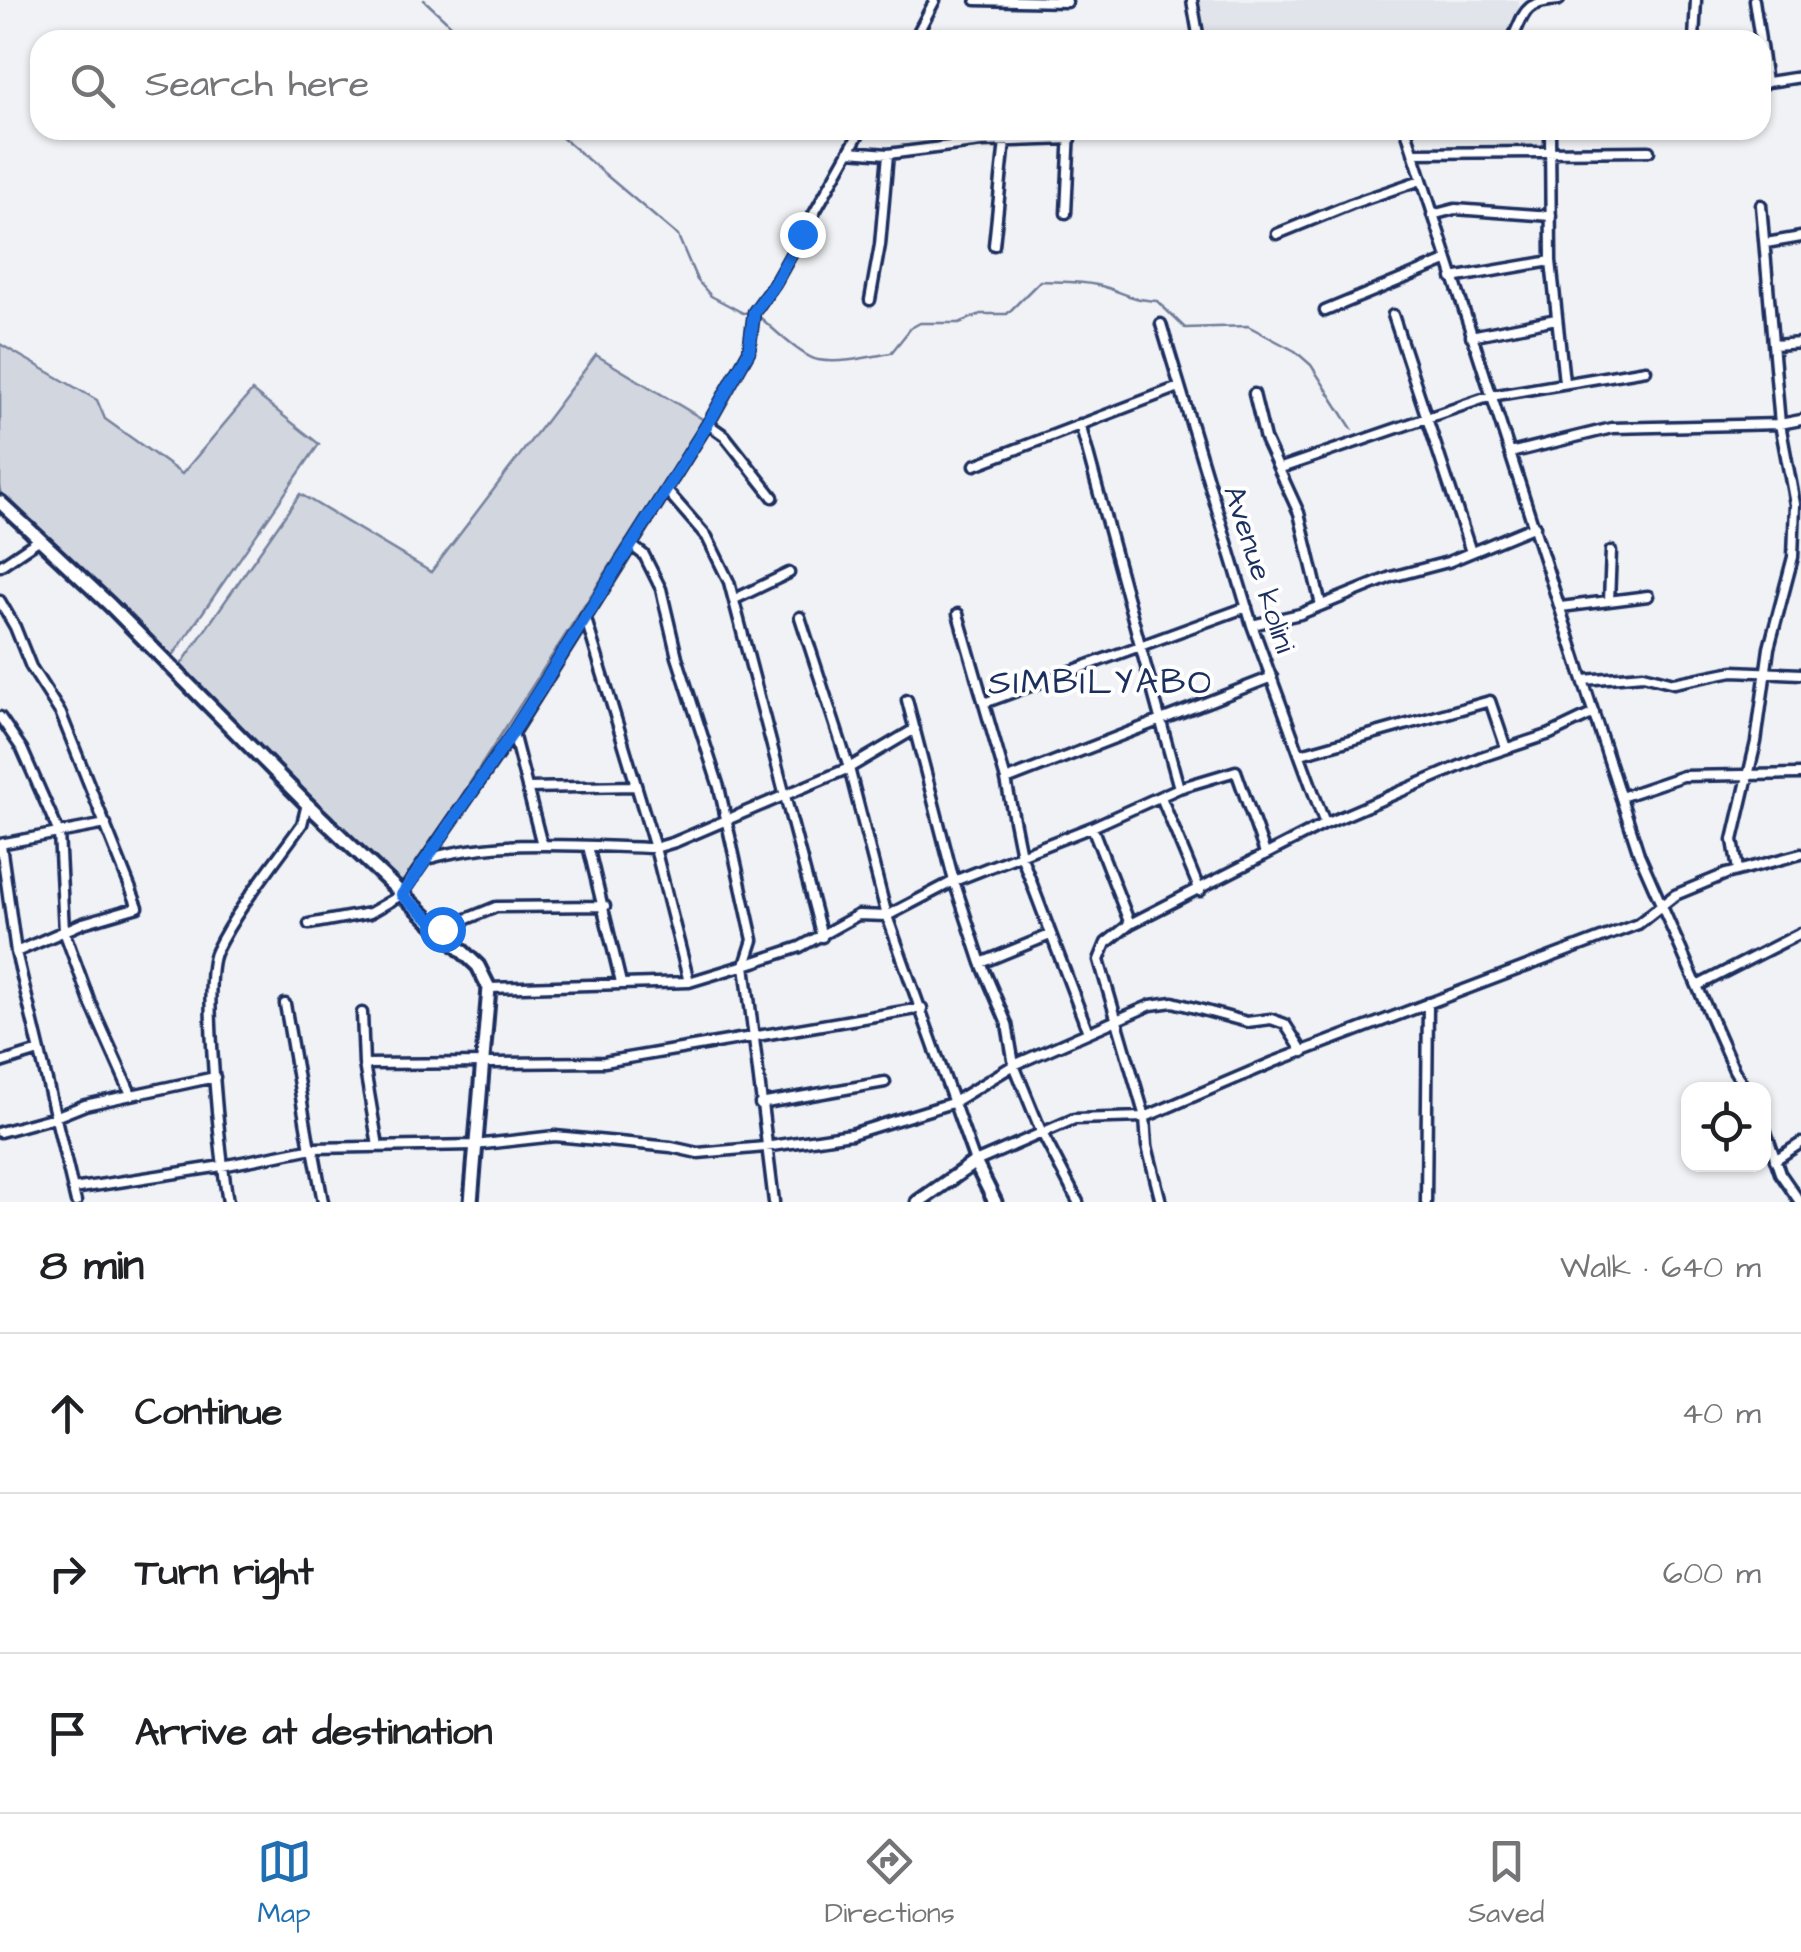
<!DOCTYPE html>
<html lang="en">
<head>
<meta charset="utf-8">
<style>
	:root { --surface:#fff; --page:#f6f6f6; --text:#202124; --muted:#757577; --line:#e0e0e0; --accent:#1f6fb2 }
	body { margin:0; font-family:"Architects Daughter",sans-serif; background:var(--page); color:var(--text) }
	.controls { position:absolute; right:30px; bottom:30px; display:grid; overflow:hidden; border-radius:20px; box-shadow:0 2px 8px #0004 }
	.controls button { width:90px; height:90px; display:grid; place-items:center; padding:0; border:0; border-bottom:2px solid var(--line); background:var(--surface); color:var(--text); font:50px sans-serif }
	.stop { position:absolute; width:30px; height:30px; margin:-22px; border:8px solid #1a73e8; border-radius:50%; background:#fff }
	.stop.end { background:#1a73e8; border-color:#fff; box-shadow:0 2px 10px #0008 }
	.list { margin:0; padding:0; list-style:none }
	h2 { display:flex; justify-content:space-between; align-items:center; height:130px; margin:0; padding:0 40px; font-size:42px }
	h2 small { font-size:32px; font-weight:400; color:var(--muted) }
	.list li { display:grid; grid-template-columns:65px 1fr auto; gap:30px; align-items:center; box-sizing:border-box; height:160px; padding:0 40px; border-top:2px solid var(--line) }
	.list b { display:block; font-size:38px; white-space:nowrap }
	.list em { font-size:32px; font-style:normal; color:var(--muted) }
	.icon { flex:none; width:55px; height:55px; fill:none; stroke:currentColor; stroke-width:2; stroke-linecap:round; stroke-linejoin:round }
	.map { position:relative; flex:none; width:1801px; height:1202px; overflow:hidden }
	.search { position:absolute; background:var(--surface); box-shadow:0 2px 8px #0004; left:30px; right:30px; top:30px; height:110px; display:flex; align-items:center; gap:25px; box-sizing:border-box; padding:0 35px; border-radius:30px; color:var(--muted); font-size:38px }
	.sheet { height:610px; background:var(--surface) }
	nav { display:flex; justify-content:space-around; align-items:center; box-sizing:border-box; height:140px; border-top:2px solid var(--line); background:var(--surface); font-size:28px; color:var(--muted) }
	nav a { display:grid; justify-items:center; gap:5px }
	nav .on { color:var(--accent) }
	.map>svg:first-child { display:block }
</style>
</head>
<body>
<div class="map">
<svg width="1801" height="1202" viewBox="0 0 1801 1202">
	<rect width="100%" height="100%" fill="#f1f2f5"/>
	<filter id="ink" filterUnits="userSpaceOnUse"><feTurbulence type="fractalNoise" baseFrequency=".01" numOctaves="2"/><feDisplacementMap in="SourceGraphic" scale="20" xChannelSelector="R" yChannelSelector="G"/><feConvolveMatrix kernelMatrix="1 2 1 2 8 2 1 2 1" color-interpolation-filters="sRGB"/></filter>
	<g filter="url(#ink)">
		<path fill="#e1e4ea" d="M 1196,0 L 1519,0 L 1520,40 L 1203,40 Z"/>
		<path fill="#d2d6df" stroke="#76829e" stroke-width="2.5" d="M 0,344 L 97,400 L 105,419 L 182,474 L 252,391 L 319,444 L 172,657 L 0,492 Z
			M 596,355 L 704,420 L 400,891 L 180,666 L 300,494 L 431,572 Z"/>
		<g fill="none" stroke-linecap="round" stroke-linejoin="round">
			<path stroke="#707c9a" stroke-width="2.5" d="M 424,0 L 467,40
				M 553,130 L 678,236 L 697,280 L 711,296 L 743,313 L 754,312 C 767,323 801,357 818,360 C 841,364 869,357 891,353 L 911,328 L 920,323 L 959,323 L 981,314 L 1007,314 L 1040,281 C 1063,282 1087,281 1108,288 C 1130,296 1132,299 1157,301 L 1185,328 L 1248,326 L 1295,351 L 1311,365 L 1352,429"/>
			<defs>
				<path id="street" d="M 976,0 L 1067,2
					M 1192,0 L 1199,40
					M 1754,0 L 1760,40
					M 914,40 L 935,0
					M 1512,40 C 1526,9 1524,3 1559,0
					M 1694,40 L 1696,0
					M 1761,46 L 1766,83
					M 1761,83 L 1801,77
					M 1406,130 L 1639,854 L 1734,1070 L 1746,1090
					M 1550,130 L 1551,261 L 1564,382
					M 849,151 L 888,154 L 981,142 L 1071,139
					M 1413,153 L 1649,151
					M 1066,213 L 1070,130
					M 1432,215 L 1455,209 L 1551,216
					M 1277,234 L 1351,204 L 1421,180
					M 1766,243 L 1801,237
					M 994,245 L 1005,141
					M 1452,278 L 1551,261
					M 870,300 L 880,245 L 888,154
					M 1325,311 L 1446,261
					M 1393,315 L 1471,552
					M 1161,324 L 1252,625 L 1325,824
					M 1471,336 L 1556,319
					M 1774,345 L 1801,343
					M 1254,394 L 1265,439 L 1299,513 L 1321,605
					M 708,424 L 725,436 L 773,497
					M 1080,424 L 1179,788
					M 1510,453 L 1612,428 L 1780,424 L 1801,420
					M 975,465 L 1179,387
					M 1281,468 L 1491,396 L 1646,370
					M 667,491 L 707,537 L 729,582 L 822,937
					M 631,545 L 644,555 L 661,589 L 677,657 L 719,787 L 753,940 L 745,965 L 774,1202
					M 0,566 L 40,539
					M 735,599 L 789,573
					M 0,601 L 15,627 L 31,667 L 61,714 L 138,907 L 83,923 L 16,952
					M 1609,601 L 1611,551
					M 1561,607 L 1648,596
					M 958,614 L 1006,780 L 1021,855 L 1088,1032
					M 585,616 L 655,848 L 689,982
					M 800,617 L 849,768 L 887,916 L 975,1162 L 1074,1119 L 1145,1117 L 1274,1062 L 1638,924 L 1675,895 L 1726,874 L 1801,854
					M 1252,625 L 1300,614 L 1391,577 L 1448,562 L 1535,526
					M 1584,680 L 1643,675 L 1674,683 L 1733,671 L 1801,674
					M 907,700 L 954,881 L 981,963 L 1007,1024 L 1014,1065 L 1041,1131 L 1078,1202
					M 984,703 L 1247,607
					M 0,717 L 22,749 L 59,833 L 64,931 L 90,1002 L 131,1094
					M 513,733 L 542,845
					M 1301,754 L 1490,701 L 1506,748
					M 1006,780 L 1272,677
					M 527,788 L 635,786
					M 1161,797 L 1200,891
					M 1621,797 L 1683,776 L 1801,774
					M 1092,827 L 1130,924
					M 0,844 L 106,824
					M 1,845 L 16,952 L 76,1202
					M 588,846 L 621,983
					M 427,859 C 501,838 579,846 655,848 L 675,842 L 849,768 L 915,729
					M 1738,870 L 1733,840 L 1756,742 L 1769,648 L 1793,557 L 1795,504 L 1780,424 L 1761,205
					M 309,924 L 370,913 L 401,895 L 513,733 L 712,417 L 749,351 L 754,312 L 775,283 L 861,130
					M 442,929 L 496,907 L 605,906
					M 981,963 L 1050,935
					M 1697,986 L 1801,933
					M 489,988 L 689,982 L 745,965 L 800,947 L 858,915 L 887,916 L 954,881 L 1092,827 L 1179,788 L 1236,771 L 1265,853
					M 285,1004 L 310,1149
					M 362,1013 L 364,1064 L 378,1146
					M 0,1063 L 39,1051
					M 364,1064 L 604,1062 L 922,1008
					M 760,1104 L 885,1082
					M 1764,1126 L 1780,1173 L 1800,1202
					M 0,1132 L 55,1117 L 85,1105 L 215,1077
					M 313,1148 L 323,1202
					M 1775,1160 L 1801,1143
					M 73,1189 L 222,1166 L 313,1148 L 475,1145 L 555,1136 L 671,1147 L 698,1153 L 765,1147 L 851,1134 L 952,1103 L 1014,1065 L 1151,1005 L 1173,1002 L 1247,1022 L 1271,1019 L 1285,1024 L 1303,1052
					M 228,1202 C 221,1162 201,980 216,951 C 236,910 275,862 302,824 L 307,804
					M 1161,1202 L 1147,1146 L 1145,1117 L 1099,960 L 1106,943 L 1130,924 L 1325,824 L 1481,757 L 1550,734 L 1594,713
					M 1426,1202 L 1428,1003"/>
				<path id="secondary" d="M 0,502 L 110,605 L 307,804 L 478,966 L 489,988 L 471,1202
					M 918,1202 L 975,1162 L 995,1202"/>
			</defs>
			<use href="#street" stroke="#1b2f5e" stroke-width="15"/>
			<use href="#secondary" stroke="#1b2f5e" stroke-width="19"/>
			<use href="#street" stroke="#fff" stroke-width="8"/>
			<use href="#secondary" stroke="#fff" stroke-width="11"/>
		</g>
	</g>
	<g fill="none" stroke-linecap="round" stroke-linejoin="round" filter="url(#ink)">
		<path stroke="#1a73e8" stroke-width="12" d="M 442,929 L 402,895 L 513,732 L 712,417 L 749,351 L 754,312 L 775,283 L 802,234"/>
	</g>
	<g text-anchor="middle" stroke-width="8" stroke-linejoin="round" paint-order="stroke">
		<g font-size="30" fill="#1b2f5e" stroke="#fff">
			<text transform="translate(1260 569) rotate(72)" y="10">Avenue kolini</text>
		</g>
		<g font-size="35" letter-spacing="2.5" fill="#1b2f5e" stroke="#fff">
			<text x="1101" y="693">SIMBILYABO</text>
		</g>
	</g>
</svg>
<div class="controls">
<button><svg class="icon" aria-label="locate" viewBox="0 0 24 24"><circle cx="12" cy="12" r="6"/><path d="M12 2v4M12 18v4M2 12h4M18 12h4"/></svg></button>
</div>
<div class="stop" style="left:442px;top:929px"></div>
<div class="stop end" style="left:802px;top:234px"></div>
<div class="search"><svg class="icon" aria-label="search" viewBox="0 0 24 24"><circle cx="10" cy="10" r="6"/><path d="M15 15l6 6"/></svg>Search here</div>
</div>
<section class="sheet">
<h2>8 min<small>Walk · 640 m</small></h2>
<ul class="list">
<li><svg class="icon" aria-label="ahead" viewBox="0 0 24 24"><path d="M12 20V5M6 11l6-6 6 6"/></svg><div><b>Continue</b></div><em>40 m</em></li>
<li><svg class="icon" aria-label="right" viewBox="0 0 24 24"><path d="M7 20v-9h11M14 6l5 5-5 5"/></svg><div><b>Turn right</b></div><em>600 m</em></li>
<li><svg class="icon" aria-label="arrive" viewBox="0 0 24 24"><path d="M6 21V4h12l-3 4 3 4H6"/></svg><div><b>Arrive at destination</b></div></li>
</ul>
</section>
<nav>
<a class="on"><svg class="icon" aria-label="map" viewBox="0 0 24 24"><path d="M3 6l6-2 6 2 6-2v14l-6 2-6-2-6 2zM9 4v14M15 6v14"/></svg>Map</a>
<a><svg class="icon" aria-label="directions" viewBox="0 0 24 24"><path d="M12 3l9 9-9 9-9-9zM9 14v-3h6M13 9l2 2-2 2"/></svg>Directions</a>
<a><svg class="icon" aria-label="saved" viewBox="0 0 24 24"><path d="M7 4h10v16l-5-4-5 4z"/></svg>Saved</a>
</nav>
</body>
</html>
